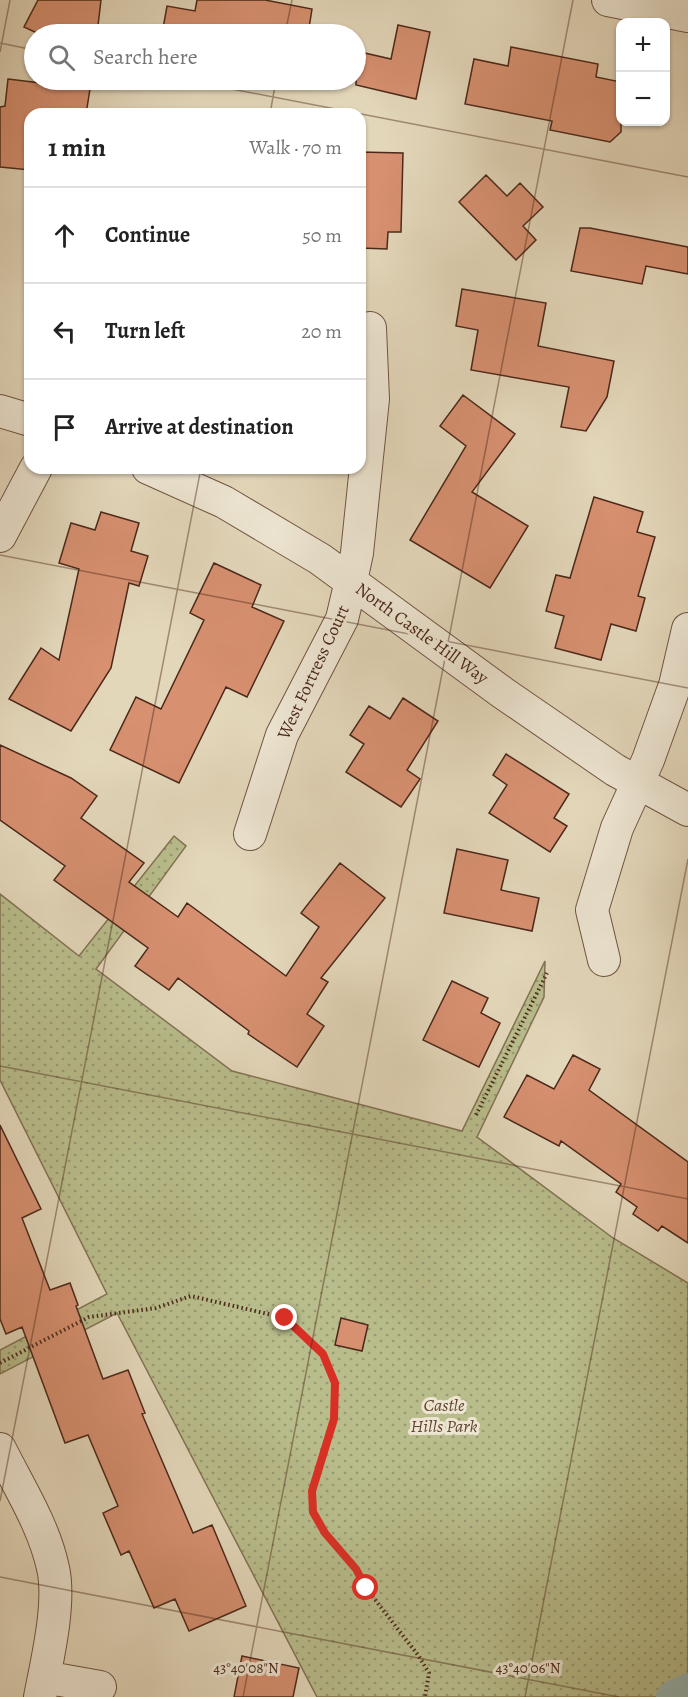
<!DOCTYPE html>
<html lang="en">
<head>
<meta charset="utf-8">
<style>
	:root { --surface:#fff; --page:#f2f2f2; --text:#222; --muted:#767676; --line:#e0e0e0 }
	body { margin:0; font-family:Alegreya,serif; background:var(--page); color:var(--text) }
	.controls { position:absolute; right:18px; top:18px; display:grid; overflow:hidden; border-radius:12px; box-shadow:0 2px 4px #0004 }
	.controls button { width:54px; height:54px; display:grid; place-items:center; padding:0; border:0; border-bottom:2px solid var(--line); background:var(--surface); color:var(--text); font:30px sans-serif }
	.stop { position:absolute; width:18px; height:18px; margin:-14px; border:4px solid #d93025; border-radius:50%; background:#fff }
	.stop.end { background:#d93025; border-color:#fff; box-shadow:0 2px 6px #0008 }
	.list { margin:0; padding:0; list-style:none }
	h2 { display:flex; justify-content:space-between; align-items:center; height:78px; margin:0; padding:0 24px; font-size:26px }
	h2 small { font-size:20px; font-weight:400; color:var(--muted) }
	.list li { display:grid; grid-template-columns:39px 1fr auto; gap:18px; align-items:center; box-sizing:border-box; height:96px; padding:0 24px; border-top:2px solid var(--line) }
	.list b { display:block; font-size:22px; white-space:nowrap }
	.list em { font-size:20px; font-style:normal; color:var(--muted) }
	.icon { flex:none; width:33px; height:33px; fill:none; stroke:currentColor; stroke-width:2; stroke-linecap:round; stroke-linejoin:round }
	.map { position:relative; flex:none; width:688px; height:1697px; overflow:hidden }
	.search { position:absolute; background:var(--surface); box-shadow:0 2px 4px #0004; left:24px; top:24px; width:342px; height:66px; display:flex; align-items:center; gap:15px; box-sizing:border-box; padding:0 21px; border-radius:33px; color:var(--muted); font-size:22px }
	.panel { position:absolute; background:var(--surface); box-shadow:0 2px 4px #0004; left:24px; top:108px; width:342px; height:366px; border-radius:18px }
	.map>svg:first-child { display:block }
</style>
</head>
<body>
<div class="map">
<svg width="688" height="1697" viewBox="0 0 688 1697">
	<defs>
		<pattern id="park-dots" width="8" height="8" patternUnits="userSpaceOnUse" patternTransform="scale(1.5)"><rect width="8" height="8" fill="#b9bd8c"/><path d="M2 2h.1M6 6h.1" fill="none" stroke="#989a72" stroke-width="1.8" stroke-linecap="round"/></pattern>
	</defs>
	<rect width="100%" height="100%" fill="#e3d7ba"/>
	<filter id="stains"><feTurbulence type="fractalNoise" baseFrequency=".00333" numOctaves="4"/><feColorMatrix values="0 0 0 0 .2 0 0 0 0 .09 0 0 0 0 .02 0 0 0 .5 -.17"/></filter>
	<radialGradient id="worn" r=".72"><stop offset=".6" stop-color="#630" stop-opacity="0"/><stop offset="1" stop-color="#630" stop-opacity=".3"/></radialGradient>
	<path fill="url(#park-dots)" stroke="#827253" stroke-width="1.5" d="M 174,836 L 186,846 L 96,969 L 232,1071 L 462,1131 L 545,961 L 544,997 L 477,1137 L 613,1238 L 688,1283 L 688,1684 L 662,1697 L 317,1697 L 117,1313 L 0,1374 L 0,1350 L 107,1294 L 0,1080 L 0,894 L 79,956 Z"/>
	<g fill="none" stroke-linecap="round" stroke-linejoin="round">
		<path stroke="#96b8b5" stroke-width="32" d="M 672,1697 L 688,1689"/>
	</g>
	<path fill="#d79070" stroke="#4b281a" stroke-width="1.5" d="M 38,0 L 101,0 L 97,34 L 39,34 L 24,27 Z
		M 197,0 L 265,0 L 312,9 L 308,34 L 162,34 L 167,6 L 195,11 Z
		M 398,25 L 430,32 L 416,99 L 356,85 L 356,51 L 391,59 Z
		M 511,47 L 598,64 L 596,77 L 621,82 L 621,132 L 610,142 L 550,130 L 552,121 L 465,104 L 474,59 L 508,66 Z
		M 8,79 L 90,89 L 86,114 L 30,114 L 30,170 L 0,167 L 0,107 L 5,106 Z
		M 360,152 L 403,153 L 401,232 L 388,232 L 387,249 L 360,248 Z
		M 486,175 L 507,196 L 520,183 L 543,207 L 523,226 L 536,240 L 516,260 L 459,202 Z
		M 580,228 L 590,228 L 688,247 L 688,274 L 646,266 L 642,284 L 571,271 Z
		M 462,289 L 546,303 L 538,346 L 614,361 L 607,397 L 586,431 L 561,427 L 569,387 L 471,370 L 478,330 L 456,326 Z
		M 463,395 L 515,434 L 472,492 L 528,526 L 490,588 L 410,540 L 466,446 L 440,426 Z
		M 594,497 L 643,512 L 637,532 L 655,537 L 638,596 L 645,598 L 636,631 L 611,624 L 601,660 L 555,648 L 564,616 L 546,611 L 556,575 L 570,578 Z
		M 101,512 L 139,523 L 131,551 L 148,556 L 139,586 L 129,583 L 111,668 L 71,731 L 9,699 L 41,648 L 59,660 L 79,569 L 59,563 L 71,523 L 95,530 Z
		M 214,563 L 261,585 L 252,607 L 284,621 L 247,697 L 226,687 L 179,783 L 110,750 L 136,697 L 161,709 L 204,620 L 190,613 Z
		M 403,698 L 438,721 L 407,770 L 420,779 L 401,807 L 346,772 L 364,744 L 350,735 L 369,706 L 390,719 Z
		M 0,745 L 71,778 L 97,796 L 81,818 L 144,863 L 129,882 L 178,917 L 187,903 L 286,976 L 319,927 L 301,913 L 340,863 L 385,898 L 321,978 L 328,982 L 307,1014 L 324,1026 L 297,1067 L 248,1034 L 249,1031 L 178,978 L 169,990 L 135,966 L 148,948 L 54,880 L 65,866 L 0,820 Z
		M 506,754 L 569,794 L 554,818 L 567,826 L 550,852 L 489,813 L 507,785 L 493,775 Z
		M 457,849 L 508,860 L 501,890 L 539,898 L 532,931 L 444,913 Z
		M 452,981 L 488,998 L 481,1013 L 500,1023 L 479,1067 L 423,1040 Z
		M 573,1055 L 600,1069 L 589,1090 L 688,1162 L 688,1243 L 662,1226 L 658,1231 L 633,1214 L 637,1207 L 616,1192 L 621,1184 L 561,1141 L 559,1146 L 504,1117 L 527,1075 L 554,1089 Z
		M 0,1125 L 41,1209 L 22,1218 L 50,1290 L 70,1283 L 78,1305 L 76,1306 L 103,1379 L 128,1370 L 145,1413 L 142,1414 L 193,1533 L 212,1525 L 246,1606 L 189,1631 L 175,1599 L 154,1608 L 129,1551 L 121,1555 L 103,1513 L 118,1506 L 88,1435 L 65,1443 L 22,1327 L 6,1334 L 0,1319 Z
		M 341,1318 L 368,1325 L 362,1351 L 335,1345 Z
		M 242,1656 L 299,1668 L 293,1697 L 234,1697 Z"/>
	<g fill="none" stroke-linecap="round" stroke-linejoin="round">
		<defs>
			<path id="minor" d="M 608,0 L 688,16
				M 0,411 L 30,420
				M 148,468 L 224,502 L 320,559 L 503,693 L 615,770 L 688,810
				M 0,536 L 36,468
				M 250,834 L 282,735 L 342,619 L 351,581 L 357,553 L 373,399 L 370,328
				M 604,960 L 592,910 L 617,828 L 648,760 L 675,685 L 688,629
				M 0,1449 C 19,1487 44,1526 53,1568 C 61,1603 47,1661 40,1697
				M 44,1677 L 100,1687"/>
		</defs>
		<use href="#minor" stroke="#715442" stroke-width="34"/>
		<path stroke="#4b281a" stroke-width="4" stroke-dasharray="1.5 3" stroke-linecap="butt" d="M 476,1115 L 547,973
			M 0,1363 L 89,1317 L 156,1308 L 191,1296 L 285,1318 L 323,1354 L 335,1383 L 334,1419 L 312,1491 L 313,1512 L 325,1533 L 356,1569 L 366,1588 L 418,1655 L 429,1673 L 425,1697"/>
		<use href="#minor" stroke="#ede5d2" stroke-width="32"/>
	</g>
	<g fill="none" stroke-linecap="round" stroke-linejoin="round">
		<path stroke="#d93025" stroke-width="8" d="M 285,1318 L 323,1354 L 335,1383 L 334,1419 L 312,1491 L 313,1512 L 325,1533 L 356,1569 L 366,1588"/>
	</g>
	<path fill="none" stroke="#4b281a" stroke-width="1.5" stroke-opacity="0.45" d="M 285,34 L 292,0M 0,43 L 34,50M 0,52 L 10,0M 185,80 L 688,177M 270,114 L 276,80M 0,555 L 688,688M 0,1066 L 688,1199M 0,1501 L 201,468M 0,1577 L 619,1697M 243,1697 L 573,0M 525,1697 L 688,859"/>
	<g text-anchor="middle" stroke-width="6" stroke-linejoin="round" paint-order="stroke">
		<g font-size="18" fill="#4b281a" stroke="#ede5d2">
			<text transform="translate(422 633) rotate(36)" y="6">North Castle Hill Way</text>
			<text transform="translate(313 672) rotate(-65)" y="6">West Fortress Court</text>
		</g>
		<g font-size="18" font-style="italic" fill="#614631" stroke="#ede5d2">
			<text x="444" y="1411">Castle<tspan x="444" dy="21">Hills Park</tspan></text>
		</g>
	</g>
	<g font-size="15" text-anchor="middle" fill="#4b281a" stroke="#ede5d2" stroke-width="6" stroke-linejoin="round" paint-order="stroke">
		<text x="246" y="1673">43°40'08"N</text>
		<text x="528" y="1673">43°40'06"N</text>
	</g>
	<rect width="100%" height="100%" filter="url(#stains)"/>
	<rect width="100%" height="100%" fill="url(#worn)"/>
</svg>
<div class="controls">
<button>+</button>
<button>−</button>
</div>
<div class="stop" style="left:366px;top:1588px"></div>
<div class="stop end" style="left:285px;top:1318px"></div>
<div class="search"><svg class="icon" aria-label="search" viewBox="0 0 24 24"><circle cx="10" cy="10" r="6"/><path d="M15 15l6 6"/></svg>Search here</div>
<section class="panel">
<h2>1 min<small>Walk · 70 m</small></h2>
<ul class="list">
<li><svg class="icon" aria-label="ahead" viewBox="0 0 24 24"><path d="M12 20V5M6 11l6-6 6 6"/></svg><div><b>Continue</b></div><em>50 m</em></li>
<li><svg class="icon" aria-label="left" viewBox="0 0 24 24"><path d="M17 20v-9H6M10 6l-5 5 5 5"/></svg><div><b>Turn left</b></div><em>20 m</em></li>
<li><svg class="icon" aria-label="arrive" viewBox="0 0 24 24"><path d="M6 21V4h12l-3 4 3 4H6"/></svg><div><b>Arrive at destination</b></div></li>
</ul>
</section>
</div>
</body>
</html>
